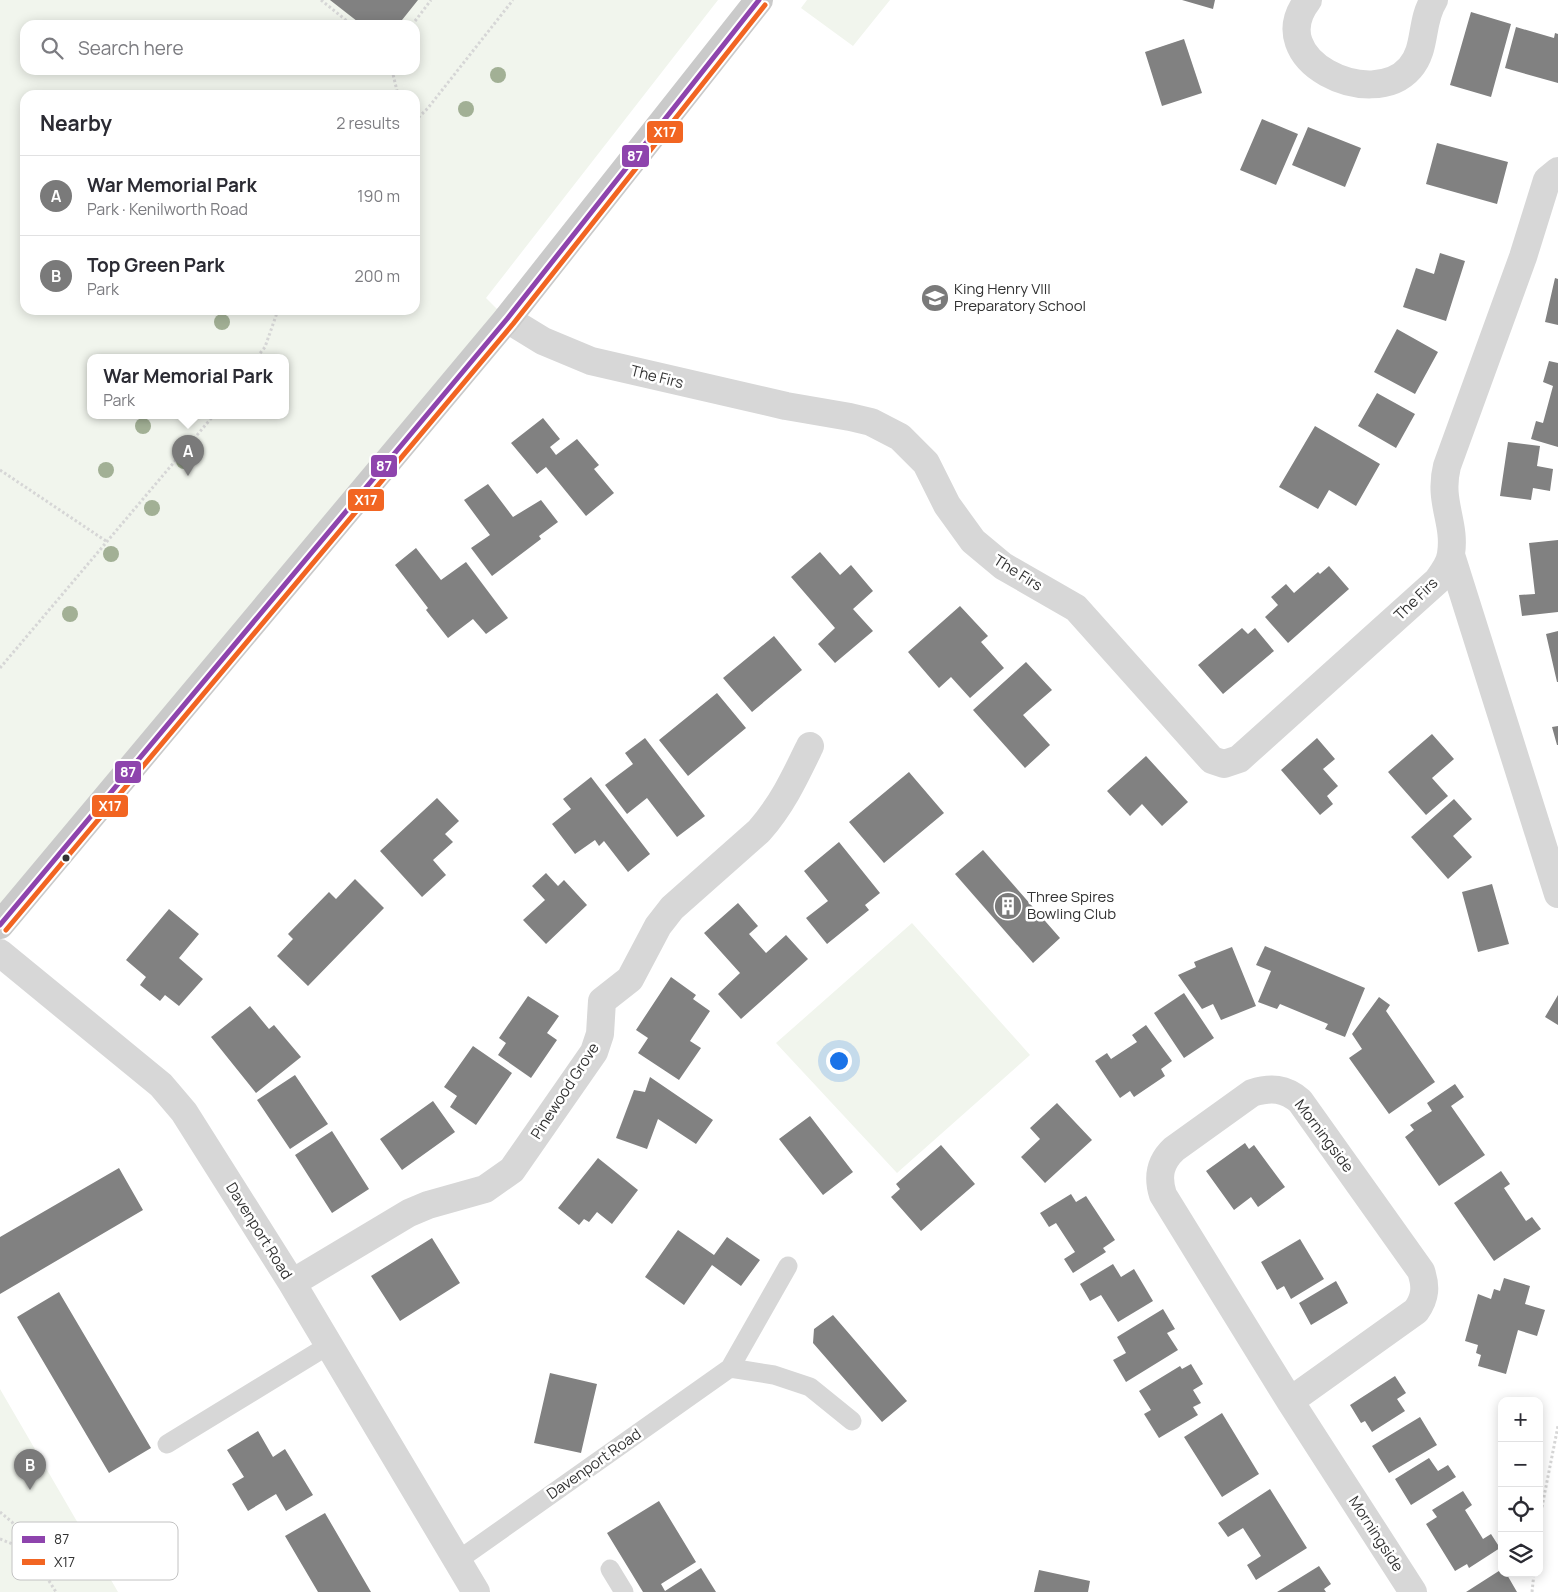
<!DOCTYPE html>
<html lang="en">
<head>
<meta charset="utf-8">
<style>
	:root { --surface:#fff; --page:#f7f7f7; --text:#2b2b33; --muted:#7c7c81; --line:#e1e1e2; --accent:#7a7a7a }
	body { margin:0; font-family:Manrope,sans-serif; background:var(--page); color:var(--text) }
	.controls { position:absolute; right:15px; bottom:15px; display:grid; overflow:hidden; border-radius:10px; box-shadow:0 2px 12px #0003 }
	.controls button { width:45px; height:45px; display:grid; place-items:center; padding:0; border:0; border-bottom:1px solid var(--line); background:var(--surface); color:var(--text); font:25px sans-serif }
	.you { position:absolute; left:838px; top:1060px; width:18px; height:18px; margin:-12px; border:4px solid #fff; border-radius:50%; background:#1a73e8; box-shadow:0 0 0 8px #1a73e833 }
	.badge { display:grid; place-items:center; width:32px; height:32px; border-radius:50%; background:var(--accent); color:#fff; font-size:16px; font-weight:700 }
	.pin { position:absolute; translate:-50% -41px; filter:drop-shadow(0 1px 2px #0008) }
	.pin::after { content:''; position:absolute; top:26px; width:18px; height:15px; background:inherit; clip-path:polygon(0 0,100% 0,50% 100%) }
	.popup { position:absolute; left:87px; top:354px; width:202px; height:65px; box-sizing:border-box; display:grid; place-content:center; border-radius:10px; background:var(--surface); filter:drop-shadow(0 1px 4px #0005); font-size:16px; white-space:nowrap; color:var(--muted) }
	.popup b { font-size:19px; color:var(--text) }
	.popup::after { content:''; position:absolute; left:50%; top:100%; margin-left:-10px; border:10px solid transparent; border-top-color:var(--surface) }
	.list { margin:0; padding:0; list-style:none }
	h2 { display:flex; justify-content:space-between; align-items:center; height:65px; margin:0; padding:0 20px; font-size:21px }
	h2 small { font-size:16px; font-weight:400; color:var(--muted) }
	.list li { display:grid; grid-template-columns:32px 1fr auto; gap:15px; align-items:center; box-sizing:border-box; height:80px; padding:0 20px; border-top:1px solid var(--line) }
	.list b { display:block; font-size:19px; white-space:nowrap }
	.list p { margin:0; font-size:16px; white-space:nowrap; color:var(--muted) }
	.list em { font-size:16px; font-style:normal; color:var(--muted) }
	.icon { flex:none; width:28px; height:28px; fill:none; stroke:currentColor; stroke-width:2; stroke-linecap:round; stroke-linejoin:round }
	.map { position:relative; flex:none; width:1558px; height:1592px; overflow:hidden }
	.search { position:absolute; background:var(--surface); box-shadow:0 2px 12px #0003; left:20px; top:20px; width:400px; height:55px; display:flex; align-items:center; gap:12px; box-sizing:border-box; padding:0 18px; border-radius:15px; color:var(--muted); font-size:19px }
	.panel { position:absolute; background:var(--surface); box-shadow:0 2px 12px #0003; left:20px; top:90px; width:400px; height:225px; border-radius:15px }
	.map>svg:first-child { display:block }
</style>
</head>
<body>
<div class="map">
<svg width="1558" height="1592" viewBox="0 0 1558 1592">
	<rect width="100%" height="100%" fill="#fff"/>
	<path fill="#f1f5ed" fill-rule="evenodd" d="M 0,0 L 718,0 L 486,298 L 507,319 L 0,925 ZM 25,25 L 415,25 L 415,70 L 25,70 ZM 25,95 L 415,95 L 415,310 L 25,310 ZM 90,357 L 286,357 L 286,415 L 90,415 Z
		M 807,0 L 890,0 L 853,46 L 801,8 Z
		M 912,923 L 1030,1055 L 897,1173 L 776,1043 Z
		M 0,1389 L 118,1592 L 0,1592 Z"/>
	<path fill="#818181" d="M 330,0 L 418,0 L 398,25 L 362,25 Z
		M 1182,0 L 1215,0 L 1213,9 Z
		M 1471,12 L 1511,24 L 1491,97 L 1450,85 Z
		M 1516,27 L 1554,38 L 1555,33 L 1558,34 L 1558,83 L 1505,68 Z
		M 1184,39 L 1202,93 L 1162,106 L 1145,52 Z
		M 1262,119 L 1298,134 L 1276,185 L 1240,170 Z
		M 1308,127 L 1361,148 L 1345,187 L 1292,165 Z
		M 1437,143 L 1508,162 L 1497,204 L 1426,184 Z
		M 1440,253 L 1465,261 L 1446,321 L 1403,307 L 1416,268 L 1434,274 Z
		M 1555,278 L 1558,279 L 1558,325 L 1545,322 Z
		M 1397,329 L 1438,352 L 1415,394 L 1374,372 Z
		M 1549,361 L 1558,363 L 1558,447 L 1531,439 L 1536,421 L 1543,423 L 1553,386 L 1543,382 Z
		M 1377,393 L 1415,414 L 1396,448 L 1358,426 Z
		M 543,418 L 560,439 L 550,447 L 556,455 L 577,439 L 599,465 L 594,469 L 614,493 L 586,516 L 546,467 L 537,474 L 511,443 Z
		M 1315,426 L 1380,464 L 1356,506 L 1329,490 L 1318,509 L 1279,487 Z
		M 1508,442 L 1540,446 L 1537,466 L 1553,469 L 1550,491 L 1533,488 L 1531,500 L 1500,496 Z
		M 488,484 L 513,517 L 541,500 L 558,522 L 539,536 L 541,539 L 492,576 L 471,548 L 490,535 L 464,500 Z
		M 1558,540 L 1558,612 L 1522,616 L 1519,595 L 1535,594 L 1529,543 Z
		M 416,548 L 441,580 L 466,562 L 508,618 L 486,634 L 473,619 L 448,638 L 426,610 L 428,608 L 395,565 Z
		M 820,552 L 840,575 L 851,565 L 873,591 L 853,609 L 873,631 L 835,663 L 818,644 L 835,628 L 791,577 Z
		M 1329,566 L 1349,589 L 1288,643 L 1265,617 L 1278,605 L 1271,597 L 1286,584 L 1294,593 L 1318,572 L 1320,574 Z
		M 960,606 L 988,636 L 981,642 L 1004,668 L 970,698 L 951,677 L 939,688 L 908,652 Z
		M 1242,628 L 1248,634 L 1255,628 L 1274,651 L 1223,694 L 1198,665 Z
		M 1558,631 L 1558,682 L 1557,682 L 1546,634 Z
		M 774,636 L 802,670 L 752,712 L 723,678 Z
		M 1026,662 L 1052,690 L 1023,715 L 1050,745 L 1025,768 L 973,710 Z
		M 717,693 L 746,728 L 688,776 L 659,740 Z
		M 1558,726 L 1558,745 L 1557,745 L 1552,727 Z
		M 1432,734 L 1454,759 L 1432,778 L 1448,796 L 1426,815 L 1388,772 Z
		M 645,738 L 705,816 L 677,837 L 647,798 L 627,814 L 605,785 L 633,764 L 625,753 Z
		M 1317,738 L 1335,759 L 1323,769 L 1338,786 L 1327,796 L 1333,804 L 1320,815 L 1281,770 Z
		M 1146,756 L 1188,802 L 1162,826 L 1142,804 L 1130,816 L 1107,791 Z
		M 909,772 L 944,813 L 884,863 L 849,822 Z
		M 591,777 L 650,854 L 628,872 L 604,841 L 599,846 L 595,840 L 575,854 L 552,824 L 571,809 L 563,799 Z
		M 437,798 L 459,821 L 445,834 L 453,842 L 433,860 L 446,875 L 422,897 L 380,851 Z
		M 1454,799 L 1472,819 L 1453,836 L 1472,857 L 1448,879 L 1411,837 Z
		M 839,842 L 880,893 L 865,905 L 869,910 L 827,944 L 806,918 L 828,901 L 804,871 Z
		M 983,850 L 1060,938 L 1033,963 L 955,874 Z
		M 546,873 L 558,886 L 564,880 L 587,905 L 546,944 L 523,920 L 545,900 L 532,886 Z
		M 355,879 L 384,908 L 308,986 L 277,956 L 293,939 L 288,934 L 329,892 L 336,899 Z
		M 1492,884 L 1509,944 L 1478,952 L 1462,892 Z
		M 738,903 L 758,926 L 749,934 L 766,953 L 786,935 L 808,959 L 741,1019 L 718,994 L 740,973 L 704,933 Z
		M 169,909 L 199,934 L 179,958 L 203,979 L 179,1006 L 165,995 L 160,1001 L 140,985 L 146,977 L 126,960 Z
		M 1265,946 L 1365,988 L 1345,1037 L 1325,1029 L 1328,1024 L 1280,1004 L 1277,1009 L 1258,1002 L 1271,971 L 1256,965 Z
		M 1232,947 L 1256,1006 L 1221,1020 L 1213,1004 L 1202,1009 L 1178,975 L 1196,967 L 1194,962 Z
		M 671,977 L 696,995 L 693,999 L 710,1011 L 690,1041 L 701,1048 L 679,1080 L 638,1053 L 648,1038 L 636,1030 Z
		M 1184,993 L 1214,1038 L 1184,1058 L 1154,1013 Z
		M 1558,995 L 1558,1025 L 1545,1017 Z
		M 528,996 L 559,1016 L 547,1033 L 557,1040 L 531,1078 L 498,1055 L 506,1043 L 499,1038 Z
		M 1379,997 L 1390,1005 L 1386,1011 L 1435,1082 L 1389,1114 L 1349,1058 L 1362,1049 L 1352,1034 Z
		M 250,1006 L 269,1029 L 274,1025 L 301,1057 L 256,1093 L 211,1037 Z
		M 1146,1025 L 1172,1061 L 1161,1069 L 1165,1076 L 1134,1097 L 1130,1091 L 1120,1098 L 1095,1061 L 1107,1053 L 1111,1059 L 1137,1042 L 1132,1035 Z
		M 473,1046 L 512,1073 L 476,1125 L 450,1107 L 457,1096 L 444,1087 Z
		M 295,1075 L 328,1124 L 290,1149 L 257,1100 Z
		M 650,1077 L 713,1120 L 696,1144 L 658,1119 L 647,1149 L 616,1138 L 634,1090 L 645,1092 Z
		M 1455,1084 L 1464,1097 L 1451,1106 L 1485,1155 L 1439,1186 L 1405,1137 L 1414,1130 L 1410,1125 L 1432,1111 L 1427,1103 Z
		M 433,1101 L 455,1132 L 402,1170 L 380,1139 Z
		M 1057,1103 L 1092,1140 L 1045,1183 L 1021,1157 L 1040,1139 L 1030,1128 Z
		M 810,1116 L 853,1172 L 823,1195 L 779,1139 Z
		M 332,1131 L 369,1189 L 332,1213 L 295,1155 Z
		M 1245,1143 L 1249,1149 L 1254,1145 L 1285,1187 L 1258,1207 L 1251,1197 L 1234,1210 L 1206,1171 Z
		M 941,1145 L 975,1184 L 921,1231 L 891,1197 L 900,1189 L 896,1184 Z
		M 598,1158 L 638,1190 L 612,1224 L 597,1212 L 589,1222 L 584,1219 L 579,1225 L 558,1208 Z
		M 119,1168 L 143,1210 L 0,1294 L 0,1237 Z
		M 1501,1171 L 1510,1184 L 1504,1188 L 1526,1221 L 1532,1217 L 1541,1229 L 1494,1261 L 1454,1203 Z
		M 1071,1194 L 1076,1202 L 1086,1196 L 1115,1240 L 1103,1248 L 1106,1252 L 1073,1273 L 1064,1259 L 1075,1252 L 1056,1223 L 1049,1227 L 1040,1213 Z
		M 678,1230 L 714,1255 L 727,1237 L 760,1260 L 741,1286 L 712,1265 L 684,1305 L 645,1277 Z
		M 432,1238 L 460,1283 L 400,1321 L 371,1276 Z
		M 1300,1239 L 1324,1279 L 1291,1299 L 1284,1286 L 1277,1290 L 1261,1262 Z
		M 1113,1264 L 1121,1277 L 1134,1269 L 1153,1301 L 1118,1322 L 1101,1295 L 1090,1301 L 1080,1284 Z
		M 1504,1278 L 1530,1286 L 1525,1304 L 1545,1310 L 1537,1336 L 1518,1330 L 1506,1374 L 1478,1366 L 1481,1355 L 1476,1353 L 1478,1345 L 1465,1341 L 1478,1294 L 1491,1299 L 1494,1289 L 1500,1291 Z
		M 1336,1281 L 1348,1303 L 1311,1325 L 1299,1303 Z
		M 59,1292 L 151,1448 L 109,1473 L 17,1317 Z
		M 1163,1309 L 1175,1329 L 1167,1333 L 1178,1350 L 1126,1382 L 1113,1360 L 1126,1353 L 1117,1337 Z
		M 833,1315 L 907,1401 L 882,1422 L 813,1343 L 814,1329 Z
		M 1191,1364 L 1203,1384 L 1193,1390 L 1201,1403 L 1193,1407 L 1198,1415 L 1159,1438 L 1144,1414 L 1151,1410 L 1139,1391 L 1180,1366 L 1182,1369 Z
		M 550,1373 L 597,1384 L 581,1453 L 534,1443 Z
		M 1395,1376 L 1406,1393 L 1397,1399 L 1405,1411 L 1372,1432 L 1365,1421 L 1361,1423 L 1350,1405 Z
		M 1222,1413 L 1259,1474 L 1222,1497 L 1184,1437 Z
		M 1420,1417 L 1437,1445 L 1389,1473 L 1372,1446 Z
		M 258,1431 L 273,1457 L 285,1449 L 313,1495 L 286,1511 L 276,1494 L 248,1511 L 232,1484 L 244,1477 L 227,1450 Z
		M 1429,1458 L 1438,1471 L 1448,1465 L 1456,1477 L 1411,1505 L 1395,1479 Z
		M 1270,1489 L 1307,1548 L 1256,1580 L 1247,1565 L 1261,1556 L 1243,1528 L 1228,1537 L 1218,1523 Z
		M 1463,1491 L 1472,1505 L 1465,1510 L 1483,1539 L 1491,1534 L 1500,1548 L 1469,1568 L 1467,1564 L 1455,1571 L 1426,1524 L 1437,1517 L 1432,1510 Z
		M 659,1501 L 696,1562 L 661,1584 L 665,1591 L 701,1568 L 716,1592 L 643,1592 L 607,1533 Z
		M 325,1513 L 371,1592 L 318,1592 L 285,1536 Z
		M 1319,1566 L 1331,1584 L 1324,1589 L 1326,1592 L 1277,1592 Z
		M 1502,1569 L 1502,1573 L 1506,1573 L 1517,1592 L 1466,1592 Z
		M 1039,1570 L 1090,1581 L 1088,1592 L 1034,1592 Z"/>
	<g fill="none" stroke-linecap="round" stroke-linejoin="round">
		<path stroke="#d6d6d6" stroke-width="3" stroke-dasharray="2.5 2.5" stroke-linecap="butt" d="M 321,0 L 352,25
			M 412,25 L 431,0
			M 392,70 L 398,95
			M 415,121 L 428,108 L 513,0
			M 257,357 L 265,347 L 278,310
			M 0,470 L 106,541
			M 0,668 L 214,415
			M 0,1512 L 12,1522 L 56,1592
			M 1539,1522 L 1558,1426
			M 0,1539 L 15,1545 L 35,1560
			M 1532,1592 L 1534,1573"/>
		<path stroke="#d7d7d7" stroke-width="19" d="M 730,1368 L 774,1375 L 810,1387 L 852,1421
			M 167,1444 L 329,1345
			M 457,1561 L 730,1368 L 788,1266
			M 610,1569 L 624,1592"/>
		<path stroke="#d7d7d7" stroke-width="28" d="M 1308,0 C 1261,60 1372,112 1410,68 C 1427,49 1420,21 1434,0
			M 507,319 L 543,341 L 591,361 L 786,406 L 850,417 L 871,422 L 900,437 L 926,463 L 947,505 L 973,541 L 1003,566 L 1076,608 L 1212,760 L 1224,764 L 1239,759 L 1437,581 C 1443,573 1450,564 1451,554 C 1456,522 1438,502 1447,466 L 1523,257 L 1547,180 L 1558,171
			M 1451,555 L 1558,894
			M 0,953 L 161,1085 L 184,1112 L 292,1283 L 476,1592
			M 292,1283 L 409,1213 L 428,1205 L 485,1189 L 512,1170 L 594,1052 L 600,1034 L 602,1001 L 630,979 L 658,926 L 672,908 L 759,831 C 782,805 795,777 810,746
			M 1290,1401 L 1416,1311 C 1426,1297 1426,1286 1421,1271 L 1300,1101 C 1285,1088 1271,1087 1252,1093 L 1174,1149 C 1160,1162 1157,1176 1163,1195 L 1290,1401 L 1413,1592"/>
		<path stroke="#cacaca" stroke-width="28" d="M 0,925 L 507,319 L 759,0"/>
		<defs>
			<path id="bus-1" d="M 0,925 L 507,319 L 759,0"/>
			<path id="bus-2" d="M 6,930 L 513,324 L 765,5"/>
		</defs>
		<use href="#bus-1" stroke="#fff" stroke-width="9"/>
		<use href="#bus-2" stroke="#fff" stroke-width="9"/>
		<use href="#bus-1" stroke="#8e44ad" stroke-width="5"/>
		<use href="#bus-2" stroke="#f26522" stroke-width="5"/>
	</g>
	<g fill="#a2b095">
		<circle cx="498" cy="75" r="8"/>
		<circle cx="466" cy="109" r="8"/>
		<circle cx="222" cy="322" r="8"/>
		<circle cx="143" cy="426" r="8"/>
		<circle cx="184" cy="461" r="8"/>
		<circle cx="106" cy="470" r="8"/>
		<circle cx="152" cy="508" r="8"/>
		<circle cx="111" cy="554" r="8"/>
		<circle cx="70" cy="614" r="8"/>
	</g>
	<defs>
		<symbol id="school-disc" viewBox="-11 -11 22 22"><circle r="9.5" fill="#7a7a7a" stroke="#fff"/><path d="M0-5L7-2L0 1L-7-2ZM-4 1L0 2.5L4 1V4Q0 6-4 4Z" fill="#fff"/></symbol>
		<symbol id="building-disc" viewBox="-11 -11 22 22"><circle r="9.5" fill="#7a7a7a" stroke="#fff"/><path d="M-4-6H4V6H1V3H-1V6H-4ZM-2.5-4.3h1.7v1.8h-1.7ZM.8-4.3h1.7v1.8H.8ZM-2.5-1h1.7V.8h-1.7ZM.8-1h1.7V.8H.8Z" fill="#fff"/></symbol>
	</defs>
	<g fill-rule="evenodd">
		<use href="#school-disc" x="919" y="282" width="32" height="32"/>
		<use href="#building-disc" x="992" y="890" width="32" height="32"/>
	</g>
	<circle fill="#333" stroke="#fff" stroke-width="2" cx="66" cy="858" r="4.5"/>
	<g text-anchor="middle" stroke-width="5" stroke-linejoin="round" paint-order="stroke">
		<g font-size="15" fill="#333" stroke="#fff" text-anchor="start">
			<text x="954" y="294">King Henry VIII<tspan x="954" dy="17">Preparatory School</tspan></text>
			<text x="1027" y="902">Three Spires<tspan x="1027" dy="17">Bowling Club</tspan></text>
		</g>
		<g font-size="15" fill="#333" stroke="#fff">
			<text transform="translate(657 377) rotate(14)" y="5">The Firs</text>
			<text transform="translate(1018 573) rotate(32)" y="5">The Firs</text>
			<text transform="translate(1416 599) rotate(-44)" y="5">The Firs</text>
			<text transform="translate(565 1091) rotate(-57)" y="5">Pinewood Grove</text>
			<text transform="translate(1324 1136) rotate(53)" y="5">Morningside</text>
			<text transform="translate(259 1231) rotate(58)" y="5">Davenport Road</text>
			<text transform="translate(594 1464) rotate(-35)" y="5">Davenport Road</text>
			<text transform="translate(1376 1534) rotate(57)" y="5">Morningside</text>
		</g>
	</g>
	<rect x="12" y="1522" width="166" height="58" rx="8" fill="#fff" stroke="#c2c2c2" stroke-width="1"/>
	<rect x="22" y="1536" width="23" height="7" fill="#8e44ad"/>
	<rect x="22" y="1559" width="23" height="6" fill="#f26522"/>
	<g font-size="14" fill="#333">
		<text x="54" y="1544">87</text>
		<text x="54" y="1567">X17</text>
	</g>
	<g stroke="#fff" stroke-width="2">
		<rect x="646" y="120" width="38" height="24" rx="5" fill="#f26522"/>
		<rect x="621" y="144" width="29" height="24" rx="5" fill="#8e44ad"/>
		<rect x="370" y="454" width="28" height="24" rx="5" fill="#8e44ad"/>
		<rect x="347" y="488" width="38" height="24" rx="5" fill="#f26522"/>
		<rect x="114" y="760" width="28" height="24" rx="5" fill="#8e44ad"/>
		<rect x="91" y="794" width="38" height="24" rx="5" fill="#f26522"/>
	</g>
	<g font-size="14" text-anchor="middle" font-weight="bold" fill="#fff">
		<text x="665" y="137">X17</text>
		<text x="635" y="161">87</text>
		<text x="384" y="471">87</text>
		<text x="366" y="505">X17</text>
		<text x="128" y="777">87</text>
		<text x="110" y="811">X17</text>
	</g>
</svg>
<div class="controls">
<button>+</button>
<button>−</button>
<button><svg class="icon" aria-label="locate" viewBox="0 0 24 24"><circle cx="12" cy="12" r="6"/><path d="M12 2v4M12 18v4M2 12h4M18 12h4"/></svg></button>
<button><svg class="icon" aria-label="layers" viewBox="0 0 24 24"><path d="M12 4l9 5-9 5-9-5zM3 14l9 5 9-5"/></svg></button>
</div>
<div class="you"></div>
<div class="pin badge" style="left:188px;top:476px">A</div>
<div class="popup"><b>War Memorial Park</b>Park</div>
<div class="pin badge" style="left:30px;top:1490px">B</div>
<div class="search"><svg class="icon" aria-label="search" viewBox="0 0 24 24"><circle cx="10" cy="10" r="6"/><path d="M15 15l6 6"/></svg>Search here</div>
<section class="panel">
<h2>Nearby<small>2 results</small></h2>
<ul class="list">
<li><span class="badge">A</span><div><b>War Memorial Park</b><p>Park · Kenilworth Road</p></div><em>190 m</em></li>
<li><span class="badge">B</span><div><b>Top Green Park</b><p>Park</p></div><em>200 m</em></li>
</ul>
</section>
</div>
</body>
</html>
